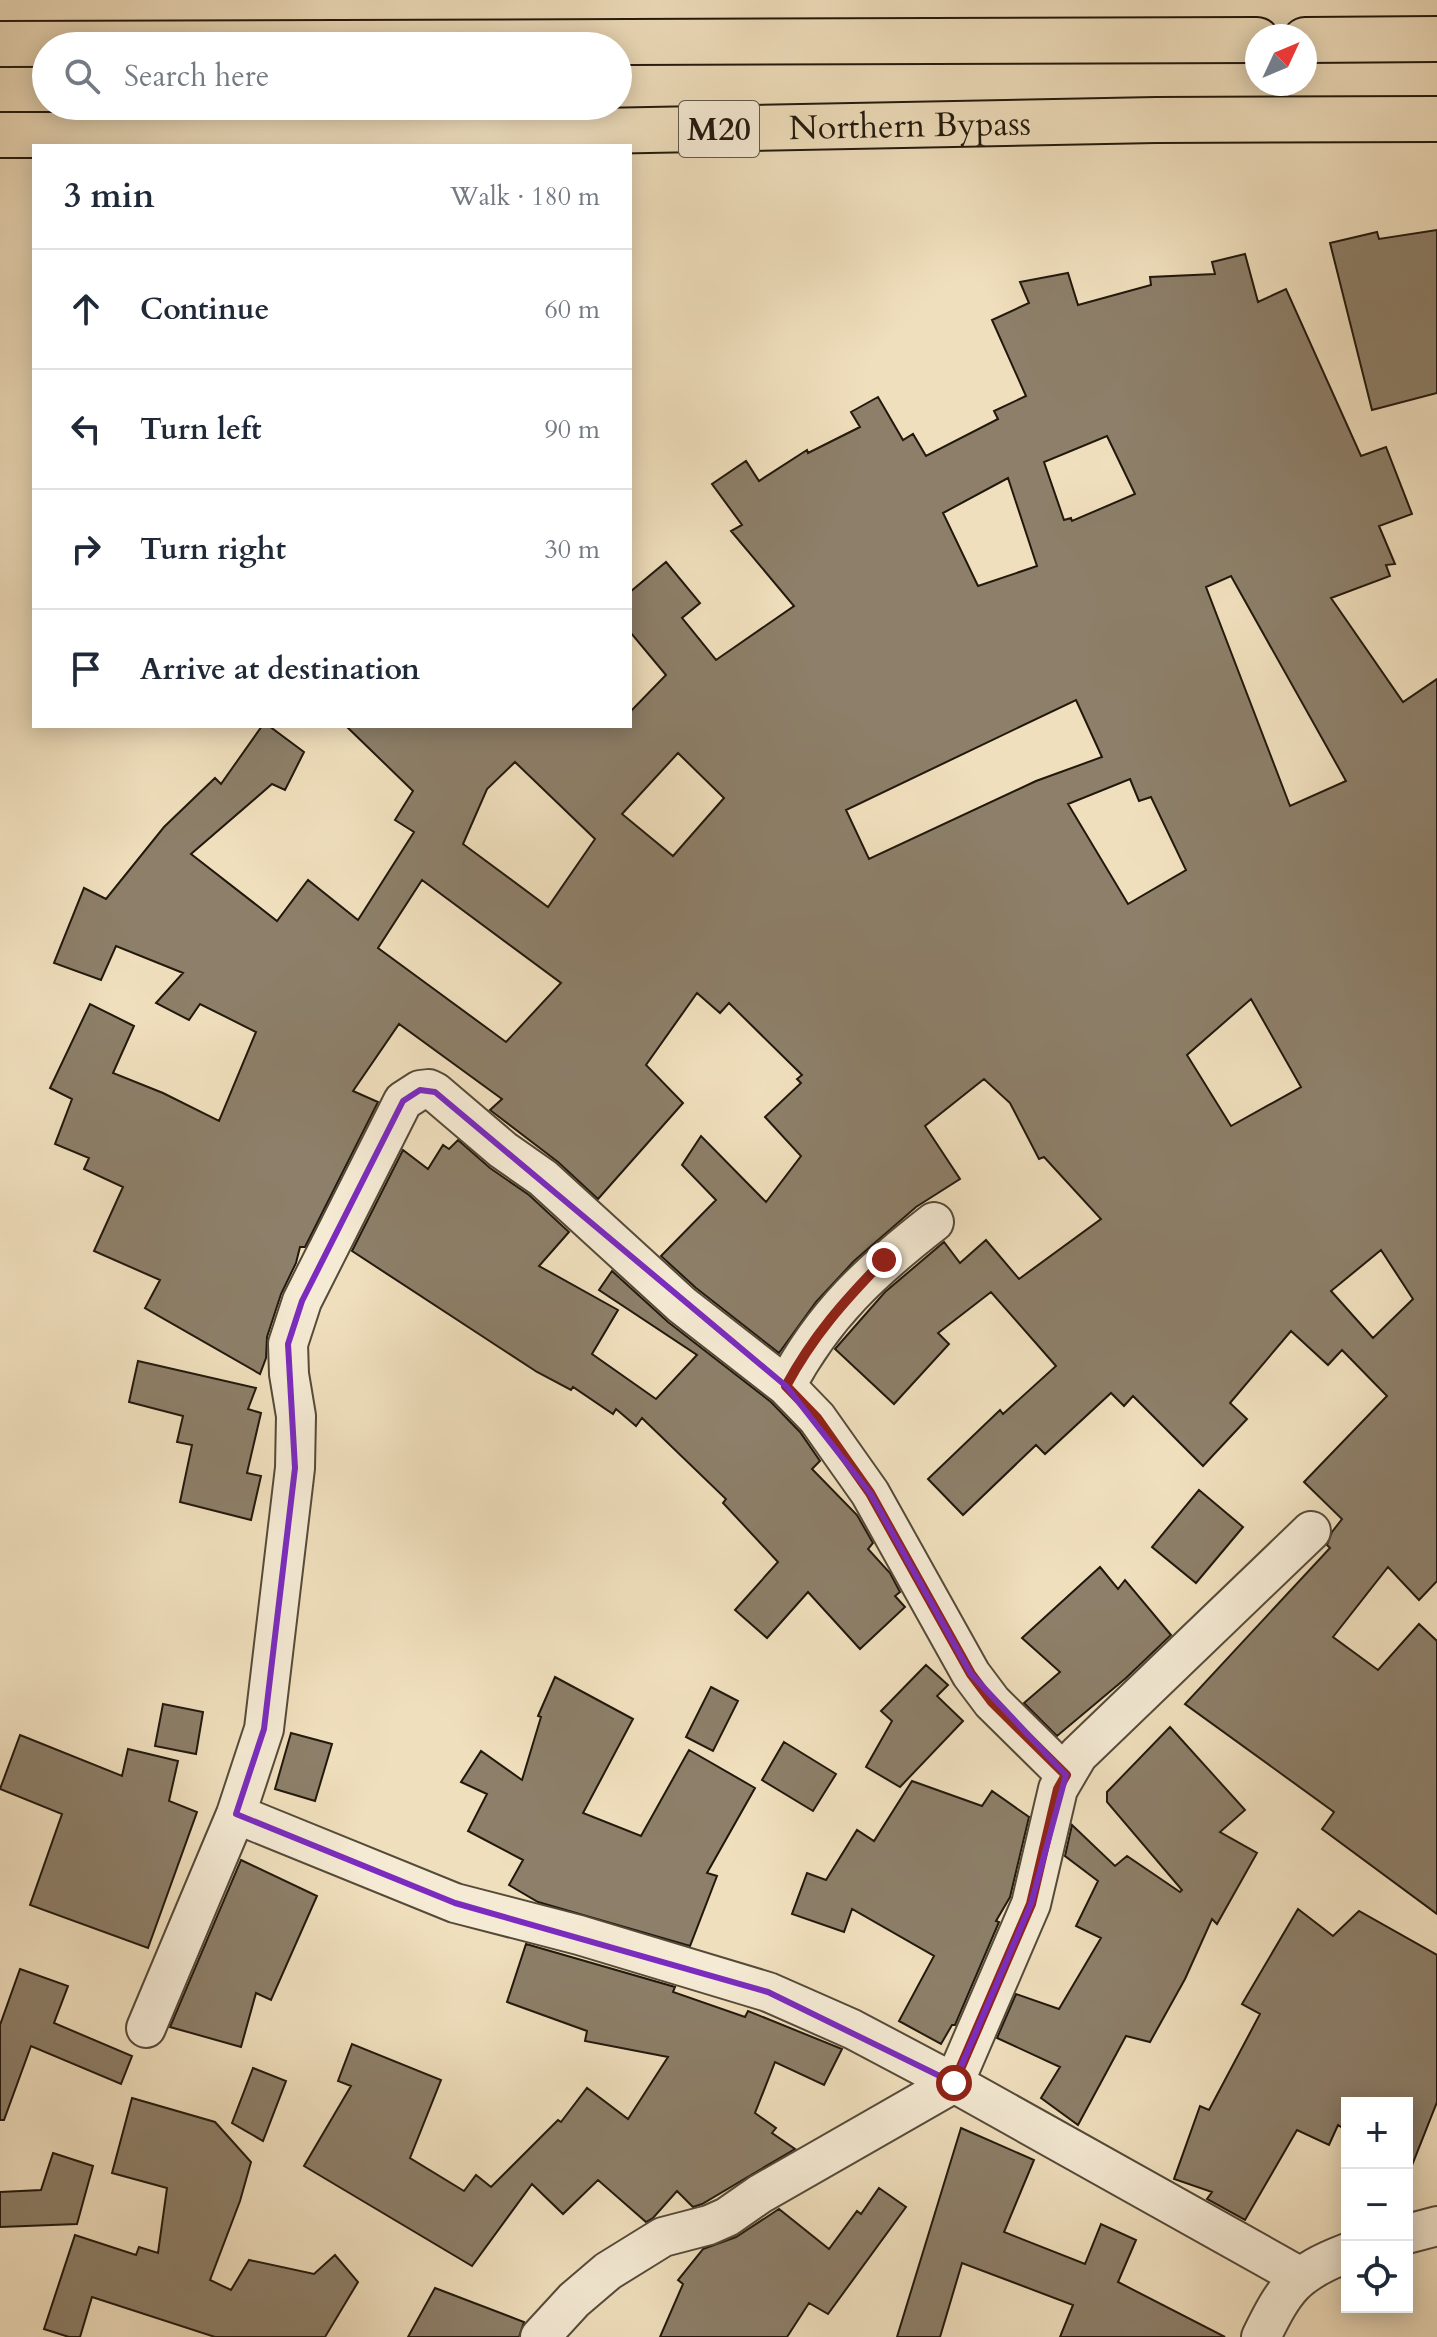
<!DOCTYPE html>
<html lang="en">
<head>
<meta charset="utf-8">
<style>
	:root { --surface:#fff; --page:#f6f6f7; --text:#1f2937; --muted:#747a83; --line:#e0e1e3 }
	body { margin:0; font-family:Cardo,serif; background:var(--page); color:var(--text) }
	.controls { position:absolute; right:24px; bottom:24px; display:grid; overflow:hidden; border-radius:0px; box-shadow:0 4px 20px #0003 }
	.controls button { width:72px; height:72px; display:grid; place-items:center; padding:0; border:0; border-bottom:2px solid var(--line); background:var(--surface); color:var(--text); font:40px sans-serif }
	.compass { position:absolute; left:1245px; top:24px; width:72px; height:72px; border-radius:50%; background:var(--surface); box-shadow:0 4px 20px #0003; rotate:46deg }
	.stop { position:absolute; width:24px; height:24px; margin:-18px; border:6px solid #8f2418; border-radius:50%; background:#fff }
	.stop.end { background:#8f2418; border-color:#fff; box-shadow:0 2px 8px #0008 }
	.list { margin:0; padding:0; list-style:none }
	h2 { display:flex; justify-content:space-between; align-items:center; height:104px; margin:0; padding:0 32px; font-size:34px }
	h2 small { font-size:26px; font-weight:400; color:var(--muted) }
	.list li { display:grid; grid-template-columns:52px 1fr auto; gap:24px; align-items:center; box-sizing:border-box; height:120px; padding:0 32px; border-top:2px solid var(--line) }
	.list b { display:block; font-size:30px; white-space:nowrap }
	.list em { font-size:26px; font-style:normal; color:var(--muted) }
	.icon { flex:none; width:44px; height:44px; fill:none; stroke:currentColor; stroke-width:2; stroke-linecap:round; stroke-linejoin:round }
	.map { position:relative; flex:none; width:1437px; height:2337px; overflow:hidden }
	.search { position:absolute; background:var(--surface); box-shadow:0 4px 20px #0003; left:32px; top:32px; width:600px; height:88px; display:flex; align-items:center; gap:20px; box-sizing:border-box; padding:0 28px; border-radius:44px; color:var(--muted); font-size:30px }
	.panel { position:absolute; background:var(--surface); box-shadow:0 4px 20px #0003; left:32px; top:144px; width:600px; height:584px; border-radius:0px }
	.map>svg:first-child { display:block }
</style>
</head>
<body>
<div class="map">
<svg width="1437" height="2337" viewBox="0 0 1437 2337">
	<rect width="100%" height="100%" fill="#f0dfbd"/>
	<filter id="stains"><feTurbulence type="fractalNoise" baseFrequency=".0025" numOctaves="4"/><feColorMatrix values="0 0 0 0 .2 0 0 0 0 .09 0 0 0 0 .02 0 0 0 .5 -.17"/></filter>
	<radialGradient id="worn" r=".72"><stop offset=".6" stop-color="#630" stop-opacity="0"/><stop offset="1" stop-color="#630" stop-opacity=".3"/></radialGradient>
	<path fill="#8d7f69" stroke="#21180d" stroke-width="2" fill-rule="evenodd" d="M 1437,230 L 1437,393 L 1372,410 L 1330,243 L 1377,232 L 1379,239 Z
		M 1245,254 L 1258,302 L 1286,289 L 1361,456 L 1386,447 L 1412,514 L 1379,526 L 1395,564 L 1386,565 L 1390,576 L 1331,598 L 1403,702 L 1437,679 L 1437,1581 L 1419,1600 L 1388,1567 L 1333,1637 L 1378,1670 L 1419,1624 L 1437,1641 L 1437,1914 L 1322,1829 L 1334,1812 L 1185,1704 L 1330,1548 L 1327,1545 L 1332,1532 L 1342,1519 L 1304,1482 L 1387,1396 L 1342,1350 L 1328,1365 L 1291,1331 L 1230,1403 L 1247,1419 L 1203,1466 L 1133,1396 L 1124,1406 L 1111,1393 L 1045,1454 L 1036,1445 L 963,1515 L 928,1479 L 1000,1410 L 1003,1414 L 1056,1366 L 991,1292 L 938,1333 L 949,1344 L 894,1404 L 835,1349 L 885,1292 L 944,1242 L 960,1263 L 986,1240 L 1019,1279 L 1101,1219 L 1044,1157 L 1039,1159 L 1010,1103 L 984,1079 L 925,1126 L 960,1179 L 916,1207 L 854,1261 L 816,1302 L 779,1353 L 696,1288 L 661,1256 L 716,1200 L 682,1165 L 701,1136 L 766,1202 L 801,1156 L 765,1117 L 801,1083 L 797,1079 L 802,1075 L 729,1003 L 720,1013 L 697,993 L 646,1065 L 683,1103 L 598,1199 L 558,1162 L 490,1110 L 502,1099 L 399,1024 L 353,1091 L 378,1102 L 305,1247 L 300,1247 L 296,1263 L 281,1294 L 267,1337 L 266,1358 L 260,1374 L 145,1308 L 160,1280 L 94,1251 L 123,1187 L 84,1169 L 89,1158 L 55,1144 L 72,1099 L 50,1088 L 90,1004 L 134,1026 L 113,1073 L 163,1093 L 219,1121 L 256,1032 L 200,1004 L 189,1020 L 156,1003 L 183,973 L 116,946 L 101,980 L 54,963 L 84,888 L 106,899 L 164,827 L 215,778 L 221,784 L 262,726 L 269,726 L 304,752 L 285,790 L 272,784 L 191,854 L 277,921 L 308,880 L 358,920 L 414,832 L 395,820 L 413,791 L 346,726 L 630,726 L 630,712 L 666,675 L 630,632 L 630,592 L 666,562 L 700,603 L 682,618 L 716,660 L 794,606 L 731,531 L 742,525 L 712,484 L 746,461 L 759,481 L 807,450 L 808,453 L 860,427 L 851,412 L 878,397 L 903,440 L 913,434 L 926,456 L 998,419 L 994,411 L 1026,396 L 992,320 L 1029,303 L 1020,282 L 1068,273 L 1078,305 L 1151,285 L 1150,277 L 1215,274 L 1212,262 ZM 1107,436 L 1135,494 L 1072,521 L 1071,518 L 1064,520 L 1044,462 ZM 1008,478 L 1037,566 L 978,586 L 943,513 ZM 1231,576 L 1346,781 L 1290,806 L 1206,587 ZM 1076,700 L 1102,757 L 1036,781 L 869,859 L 846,810 ZM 678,753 L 724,798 L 673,856 L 622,814 ZM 515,762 L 595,839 L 548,907 L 463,844 L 487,789 ZM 1130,779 L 1139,801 L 1151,797 L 1186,870 L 1128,904 L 1068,804 ZM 422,880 L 561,983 L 506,1042 L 378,948 ZM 1251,999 L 1301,1087 L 1231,1126 L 1187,1055 ZM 1381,1250 L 1413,1299 L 1373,1338 L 1331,1291 Z
		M 458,1140 L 490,1168 L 529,1195 L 569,1232 L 539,1266 L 618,1310 L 592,1354 L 656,1399 L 697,1355 L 599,1290 L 612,1271 L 668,1322 L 771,1402 L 800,1432 L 820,1461 L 812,1469 L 857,1515 L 873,1543 L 868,1549 L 890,1573 L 900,1592 L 895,1596 L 905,1607 L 860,1649 L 808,1592 L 767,1638 L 735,1610 L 778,1562 L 723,1503 L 726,1499 L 642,1418 L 636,1426 L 616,1409 L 613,1414 L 573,1387 L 571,1390 L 537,1372 L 352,1251 L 403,1150 L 428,1169 L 443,1145 L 449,1149 Z
		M 138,1361 L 256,1388 L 248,1409 L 261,1413 L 247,1473 L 261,1476 L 251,1520 L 180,1502 L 192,1445 L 177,1442 L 183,1416 L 129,1402 Z
		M 1199,1490 L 1243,1527 L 1196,1583 L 1152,1547 Z
		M 1100,1567 L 1118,1589 L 1125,1580 L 1171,1635 L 1126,1678 L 1057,1736 L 1024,1703 L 1060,1672 L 1022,1638 Z
		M 926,1665 L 948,1685 L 937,1696 L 963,1721 L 900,1787 L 866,1767 L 892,1721 L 881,1711 Z
		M 555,1677 L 633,1719 L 583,1813 L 641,1836 L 689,1750 L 755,1788 L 707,1873 L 717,1876 L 690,1946 L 538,1902 L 509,1885 L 523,1860 L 468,1831 L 487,1794 L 461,1782 L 481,1751 L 522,1780 L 541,1717 L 538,1716 Z
		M 711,1687 L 738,1701 L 713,1751 L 686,1737 Z
		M 163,1704 L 203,1712 L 196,1754 L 155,1746 Z
		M 1170,1727 L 1245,1810 L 1220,1832 L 1257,1853 L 1217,1924 L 1212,1919 L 1185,1979 L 1150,2042 L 1126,2036 L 1078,2125 L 1041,2098 L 1060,2067 L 997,2038 L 1016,1994 L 1059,2009 L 1101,1938 L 1076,1926 L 1098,1881 L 1065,1856 L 1072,1825 L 1115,1866 L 1127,1856 L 1180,1892 L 1182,1890 L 1107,1802 L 1107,1792 Z
		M 291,1733 L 332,1744 L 315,1801 L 275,1789 Z
		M 20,1735 L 122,1776 L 128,1749 L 178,1761 L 169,1801 L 197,1812 L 148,1948 L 30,1905 L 62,1814 L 0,1789 Z
		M 784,1742 L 836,1774 L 813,1811 L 762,1780 Z
		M 912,1781 L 982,1806 L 992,1791 L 1029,1817 L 1010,1897 L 996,1921 L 999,1922 L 955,2025 L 952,2025 L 941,2044 L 899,2021 L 934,1956 L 852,1909 L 844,1932 L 792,1914 L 807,1873 L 826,1880 L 857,1830 L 874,1841 Z
		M 241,1860 L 317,1896 L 271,2000 L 256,1993 L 241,2047 L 170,2027 Z
		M 1298,1909 L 1333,1936 L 1359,1911 L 1437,1955 L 1437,2102 L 1409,2173 L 1407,2103 L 1347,2103 L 1347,2131 L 1338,2125 L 1329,2145 L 1297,2130 L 1245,2220 L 1207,2199 L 1212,2192 L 1174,2179 L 1200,2106 L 1209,2110 L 1260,2014 L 1242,2004 Z
		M 526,1944 L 675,1987 L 673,1992 L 745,2017 L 748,2011 L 842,2049 L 824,2085 L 775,2062 L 755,2113 L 776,2128 L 772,2133 L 795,2149 L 702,2204 L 693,2207 L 677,2191 L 653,2218 L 646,2222 L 598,2180 L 563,2214 L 532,2184 L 472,2266 L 304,2166 L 351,2086 L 338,2081 L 352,2044 L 441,2080 L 410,2158 L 464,2191 L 476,2175 L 491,2187 L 558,2120 L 561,2122 L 587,2088 L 628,2119 L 668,2057 L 585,2041 L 587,2031 L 507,2002 Z
		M 20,1969 L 68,1986 L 54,2023 L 132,2056 L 121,2084 L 31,2046 L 4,2120 L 0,2120 L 0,2025 Z
		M 253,2068 L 286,2081 L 263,2141 L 232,2123 Z
		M 132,2098 L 215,2122 L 251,2162 L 240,2201 L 210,2280 L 231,2290 L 249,2260 L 314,2274 L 335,2255 L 358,2282 L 325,2337 L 215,2337 L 92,2297 L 80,2337 L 69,2337 L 44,2329 L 75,2235 L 136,2255 L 139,2247 L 158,2253 L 167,2188 L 112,2173 Z
		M 961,2128 L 1034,2160 L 1004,2232 L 1085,2264 L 1101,2224 L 1136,2240 L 1118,2282 L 1225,2337 L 1060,2337 L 1073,2305 L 962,2263 L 940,2337 L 897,2337 Z
		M 53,2153 L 93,2166 L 77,2224 L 0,2227 L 0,2192 L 41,2190 Z
		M 879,2188 L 906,2207 L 828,2314 L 809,2303 L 787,2337 L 660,2337 L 683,2284 L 678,2280 L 703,2249 L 736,2237 L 779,2209 L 829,2249 L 857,2211 L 861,2214 Z
		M 435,2288 L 524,2322 L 519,2337 L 408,2337 Z"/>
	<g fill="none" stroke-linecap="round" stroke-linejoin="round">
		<defs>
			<path id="minor" d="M 786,1386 C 824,1314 871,1271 934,1222
				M 236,1814 L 455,1903 L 579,1935 L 768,1992 L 852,2029 L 954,2083 L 1299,2276
				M 146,2028 L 236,1814 L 264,1729 L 295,1468 L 296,1416 L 289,1374 L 288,1344 L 302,1301 L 403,1101 L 420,1090 L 429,1089 L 435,1092 L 503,1150 L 543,1178 L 682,1305 L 786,1386 L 817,1418 L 870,1493 L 971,1674 L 992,1702 L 1066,1775
				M 1407,2234 L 1437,2226
				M 540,2337 L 574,2300 L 608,2271 L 663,2237 L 709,2225 L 727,2217 L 760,2194 L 954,2083 L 1031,1904 L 1058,1789 L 1078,1755 L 1311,1531
				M 1261,2337 C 1285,2288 1295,2273 1347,2253"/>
			<g id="highway">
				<path d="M 1305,40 L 1437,39"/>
				<path d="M 0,44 C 419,40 838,44 1257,40"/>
				<path id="s1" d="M 0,135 L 388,135 L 1156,120 L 1437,119"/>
			</g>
		</defs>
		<use href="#minor" stroke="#554a39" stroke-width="42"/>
		<use href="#highway" stroke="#21180d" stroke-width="48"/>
		<use href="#minor" stroke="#f5ead4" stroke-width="38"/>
		<use href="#highway" stroke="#f0dfbd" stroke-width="44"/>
	</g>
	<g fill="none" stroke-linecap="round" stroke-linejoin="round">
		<path stroke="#8f2418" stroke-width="10" d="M 884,1260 C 844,1301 813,1336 786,1386 L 817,1418 L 870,1493 L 971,1674 L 992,1702 L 1066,1775 L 1058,1789 L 1031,1904 L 954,2083"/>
	</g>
	<path fill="none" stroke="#7b2cbf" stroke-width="6" stroke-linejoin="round" d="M 420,1090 L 435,1092 L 786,1386 L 870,1493 L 971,1674 L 1066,1775 L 1031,1904 L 954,2083 L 768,1992 L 455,1903 L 236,1814 L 264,1729 L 295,1468 L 288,1344 L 302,1301 L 403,1101 Z"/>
	<g text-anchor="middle" stroke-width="6" stroke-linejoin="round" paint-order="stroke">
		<rect fill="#f5ead4" stroke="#615749" stroke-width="2" x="679" y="101" width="80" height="56" rx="6"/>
		<g font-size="32" font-weight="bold" fill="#21180d">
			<text x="719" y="140">M20</text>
		</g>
		<g font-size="34" fill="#21180d" stroke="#f5ead4">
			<text dy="12" stroke="none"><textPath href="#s1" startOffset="910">Northern Bypass</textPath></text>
		</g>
	</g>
	<rect width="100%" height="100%" filter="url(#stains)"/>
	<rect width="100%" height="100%" fill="url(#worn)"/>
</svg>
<div class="controls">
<button>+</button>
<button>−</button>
<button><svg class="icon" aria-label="locate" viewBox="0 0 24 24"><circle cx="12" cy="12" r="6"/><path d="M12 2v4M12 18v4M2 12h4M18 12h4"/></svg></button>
</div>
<svg class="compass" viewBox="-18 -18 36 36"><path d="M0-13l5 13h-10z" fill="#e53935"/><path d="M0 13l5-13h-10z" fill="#747a83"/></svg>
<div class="stop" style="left:954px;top:2083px"></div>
<div class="stop end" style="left:884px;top:1260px"></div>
<div class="search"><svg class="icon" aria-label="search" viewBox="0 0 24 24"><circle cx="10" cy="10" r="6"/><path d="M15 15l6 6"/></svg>Search here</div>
<section class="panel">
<h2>3 min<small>Walk · 180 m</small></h2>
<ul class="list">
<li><svg class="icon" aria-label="ahead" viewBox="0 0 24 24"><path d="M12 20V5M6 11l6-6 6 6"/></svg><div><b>Continue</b></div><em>60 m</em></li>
<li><svg class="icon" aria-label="left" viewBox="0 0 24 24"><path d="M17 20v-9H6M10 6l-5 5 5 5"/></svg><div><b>Turn left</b></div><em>90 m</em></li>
<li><svg class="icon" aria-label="right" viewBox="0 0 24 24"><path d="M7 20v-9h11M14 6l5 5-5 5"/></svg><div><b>Turn right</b></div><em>30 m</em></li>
<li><svg class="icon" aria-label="arrive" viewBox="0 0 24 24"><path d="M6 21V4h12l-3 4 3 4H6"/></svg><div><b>Arrive at destination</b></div></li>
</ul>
</section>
</div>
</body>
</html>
